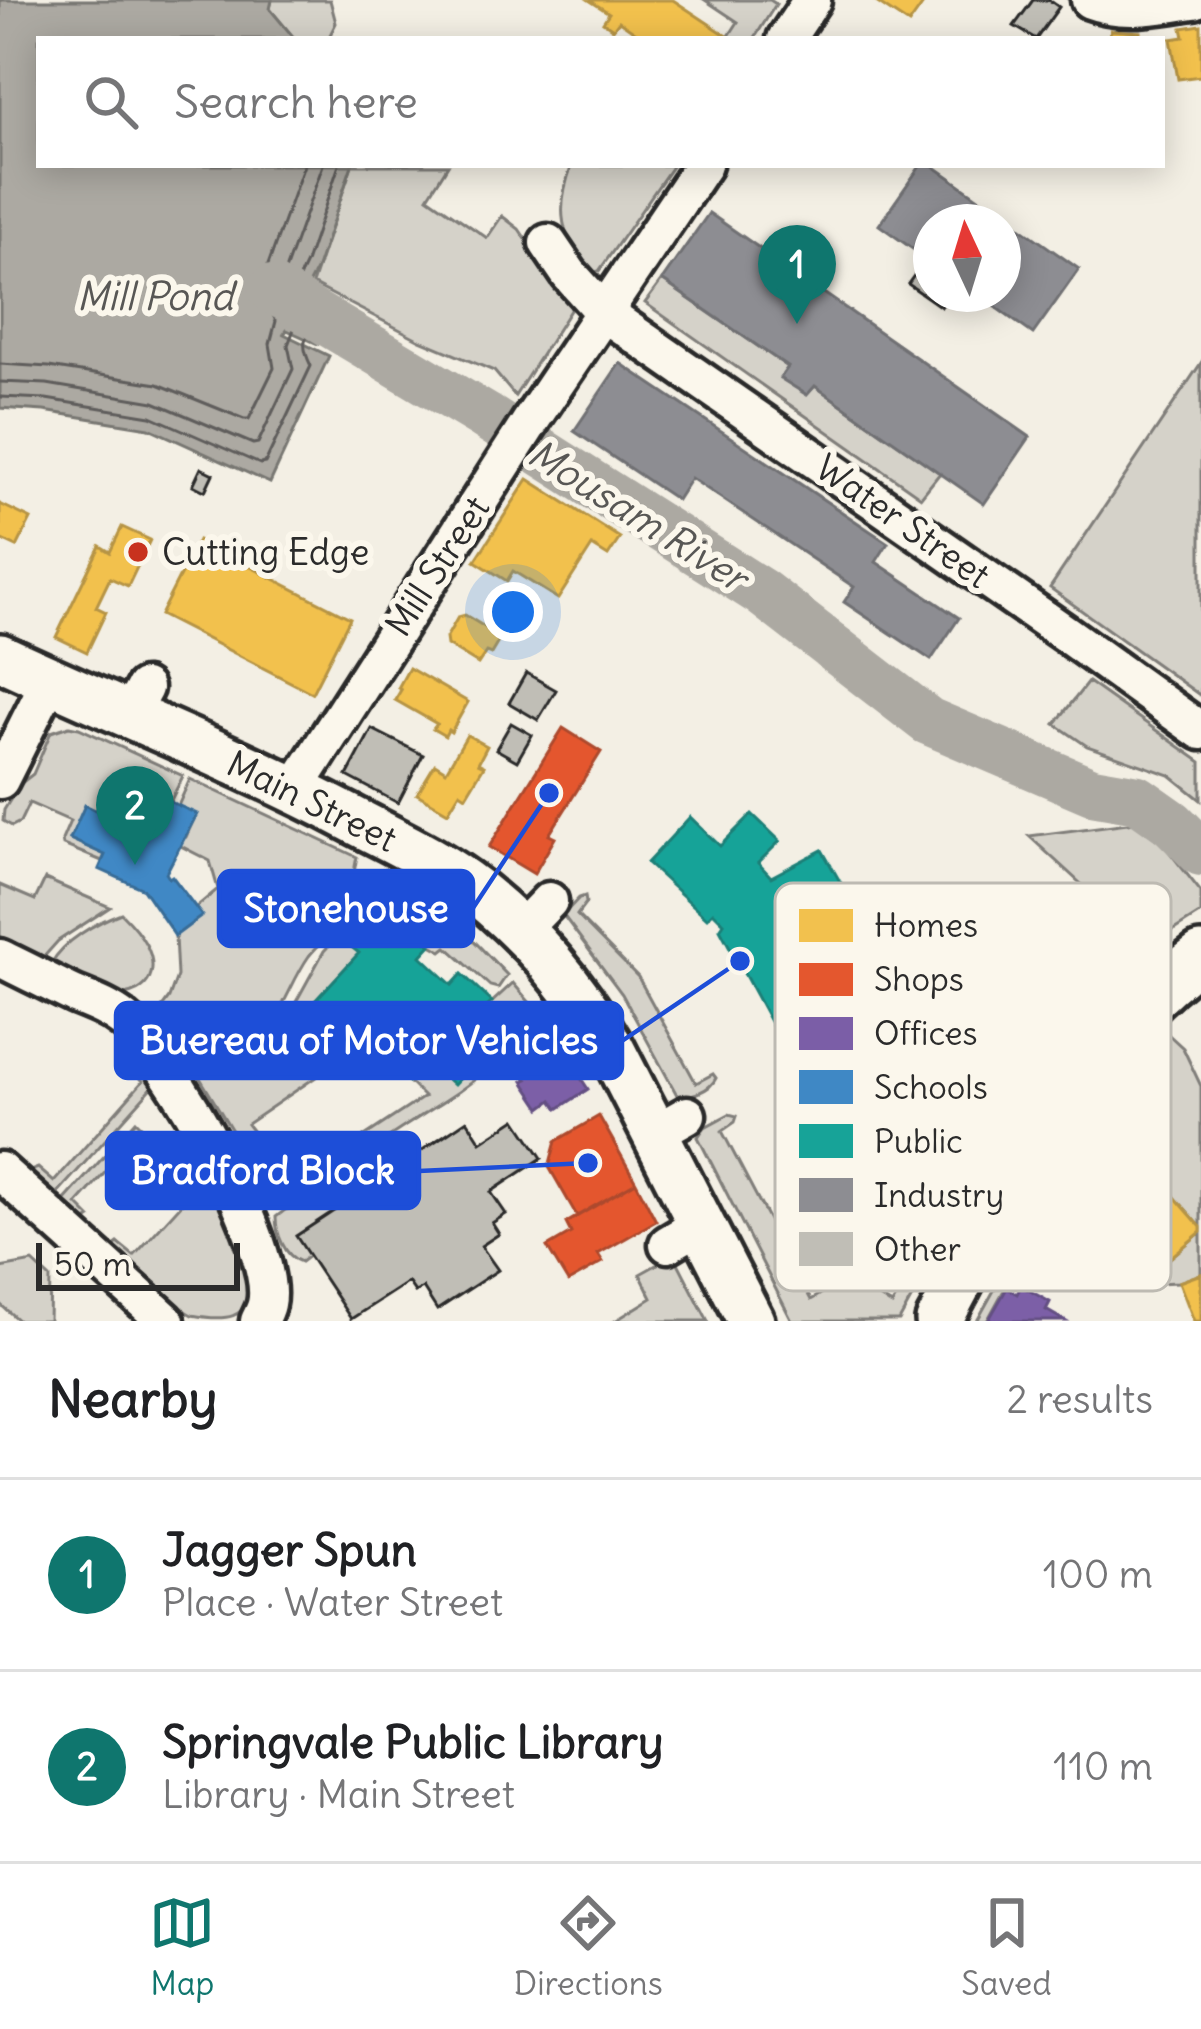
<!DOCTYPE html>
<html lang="en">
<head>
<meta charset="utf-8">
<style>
	:root { --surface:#fff; --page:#f2f2f2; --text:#202124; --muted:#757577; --line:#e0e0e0; --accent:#0f766e }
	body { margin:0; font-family:Delius,sans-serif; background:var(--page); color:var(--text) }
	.compass { position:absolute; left:913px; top:204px; width:108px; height:108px; border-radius:50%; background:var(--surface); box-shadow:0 6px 30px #0003; rotate:356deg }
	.scale { position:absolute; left:36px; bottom:30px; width:204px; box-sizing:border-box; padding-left:12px; border:6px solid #2b2b2b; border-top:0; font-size:33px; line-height:42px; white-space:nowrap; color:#2b2b2b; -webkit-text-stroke:9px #fbf7ec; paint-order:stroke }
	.you { position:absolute; left:513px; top:612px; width:42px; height:42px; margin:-30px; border:9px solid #fff; border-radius:50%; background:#1a73e8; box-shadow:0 0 0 18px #1a73e833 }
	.badge { display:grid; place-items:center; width:78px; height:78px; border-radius:50%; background:var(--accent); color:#fff; font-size:39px; font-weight:700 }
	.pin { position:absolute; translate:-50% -99px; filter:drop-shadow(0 3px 6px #0008) }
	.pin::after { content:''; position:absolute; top:63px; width:42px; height:36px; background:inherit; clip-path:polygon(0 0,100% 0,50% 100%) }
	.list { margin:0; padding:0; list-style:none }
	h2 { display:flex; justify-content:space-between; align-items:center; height:156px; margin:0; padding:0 48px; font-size:51px }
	h2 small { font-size:39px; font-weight:400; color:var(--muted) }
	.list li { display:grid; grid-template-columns:78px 1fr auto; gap:36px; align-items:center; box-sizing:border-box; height:192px; padding:0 48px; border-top:3px solid var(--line) }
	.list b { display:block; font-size:45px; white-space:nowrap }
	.list p { margin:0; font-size:39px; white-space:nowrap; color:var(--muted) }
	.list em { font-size:39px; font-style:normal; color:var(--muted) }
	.icon { flex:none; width:66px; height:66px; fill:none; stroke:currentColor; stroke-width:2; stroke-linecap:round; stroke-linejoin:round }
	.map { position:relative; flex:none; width:1201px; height:1321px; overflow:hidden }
	.search { position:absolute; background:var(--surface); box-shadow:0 6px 30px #0003; left:36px; right:36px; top:36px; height:132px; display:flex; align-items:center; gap:30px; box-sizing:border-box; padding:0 42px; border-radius:0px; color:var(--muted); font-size:45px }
	.sheet { height:540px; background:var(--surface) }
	nav { display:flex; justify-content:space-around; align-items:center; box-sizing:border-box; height:168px; border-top:3px solid var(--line); background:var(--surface); font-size:33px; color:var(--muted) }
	nav a { display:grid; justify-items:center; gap:6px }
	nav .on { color:var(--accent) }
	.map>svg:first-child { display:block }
</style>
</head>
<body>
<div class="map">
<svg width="1201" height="1321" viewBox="0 0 1201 1321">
	<rect width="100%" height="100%" fill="#f3efe4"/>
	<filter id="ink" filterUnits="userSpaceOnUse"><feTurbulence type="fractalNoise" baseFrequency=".00833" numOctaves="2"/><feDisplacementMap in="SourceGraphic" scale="24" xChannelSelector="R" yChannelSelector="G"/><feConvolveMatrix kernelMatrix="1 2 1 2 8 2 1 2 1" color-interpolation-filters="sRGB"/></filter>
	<g filter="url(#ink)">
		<path fill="#d5d2c9" stroke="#807e7a" stroke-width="3" d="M 272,0 L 330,0 L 336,23 L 328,39 L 295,39 L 270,9 Z
			M 705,0 L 770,0 L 776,4 L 754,39 L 727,39 L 738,22 Z
			M 352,165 L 448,165 L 428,197 L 487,238 L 502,216 L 519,229 L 572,307 L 515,396 L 494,371 L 420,340 L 312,284 Z
			M 572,165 L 673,165 L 599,271 L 595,272 C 558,241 556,207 572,165 Z
			M 662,280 L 788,367 L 781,378 L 807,394 L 815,386 L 940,473 L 921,497 L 645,303 Z
			M 1201,363 L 1201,696 L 1050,588 Z
			M 1088,682 L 1201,762 L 1201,800 L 1170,775 L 1087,746 L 1055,724 Z
			M 69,726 L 79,728 L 183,776 L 170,802 L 154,796 L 140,832 L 85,806 L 70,839 L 105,855 L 102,861 L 63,845 L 62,840 L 70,821 L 29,803 L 20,822 L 12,826 L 3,821 L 4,810 L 20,784 L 33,774 L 51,732 Z
			M 190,779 L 357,857 C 353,871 352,903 347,913 C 339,928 320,942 309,956 C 289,984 281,1023 251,1043 C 229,1057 209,1046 188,1059 L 158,1013 L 169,998 L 177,976 L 175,936 L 195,908 L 218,889 L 210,861 L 179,845 L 183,836 L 186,837 L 196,815 L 178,806 Z
			M 1135,822 L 1164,845 L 1201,892 L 1201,913 L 1169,933 L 1152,949 L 1029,836 Z
			M 45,879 L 110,907 L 58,941 L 41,960 L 0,941 L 0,885 L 35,900 Z
			M 420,891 L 450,916 L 507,975 L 498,988 L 490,986 L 447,947 L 442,951 L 431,945 L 397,914 Z
			M 585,896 L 586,903 L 577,915 L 638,977 L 696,1083 L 713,1074 L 716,1078 C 710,1091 690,1098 677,1095 L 622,994 L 563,915 L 579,898 Z
			M 121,913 C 137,929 162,957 148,981 C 143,989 133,994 123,995 C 99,995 72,975 51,964 C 63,941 97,922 121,913 Z
			M 346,928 L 356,928 L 361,932 L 350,945 L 359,953 L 302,1015 L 344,1055 L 337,1060 L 293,1020 L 291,1011 L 324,951 Z
			M 513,983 L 531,1004 L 509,1025 L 488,1006 Z
			M 534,1007 L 545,1023 C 516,1046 488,1071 458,1092 C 430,1111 400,1128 373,1148 C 338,1174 315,1196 270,1205 L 267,1203 L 258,1185 L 279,1167 L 293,1183 L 424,1097 L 409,1082 L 428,1061 L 454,1084 L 488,1048 L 494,1052 Z
			M 286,1023 L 329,1068 L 247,1124 L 260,1141 L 254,1145 L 242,1147 L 194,1068 C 205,1061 211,1063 224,1062 C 252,1060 270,1044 286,1023 Z
			M 1169,1035 L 1183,1048 L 1201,1086 L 1201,1227 L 1121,1135 L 1087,1163 L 1067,1176 L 1061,1171 L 1104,1108 Z
			M 133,1061 L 138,1061 L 157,1082 L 56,1195 L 34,1176 L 33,1170 L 38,1168 L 54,1182 L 143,1081 L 131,1068 Z
			M 1002,1085 L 1015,1086 L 1025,1092 L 899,1321 L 792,1321 L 698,1137 L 705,1127 L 729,1114 L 737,1116 L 735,1122 L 722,1131 L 811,1300 C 819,1296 828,1288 837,1284 C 855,1278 877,1296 892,1305 L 1008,1099 L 994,1089 Z
			M 136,1121 L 144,1129 L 77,1204 L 91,1218 L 85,1222 L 63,1202 Z
			M 193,1160 L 199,1162 C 212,1189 249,1257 250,1284 C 251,1321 223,1321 192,1315 C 174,1306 126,1263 114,1246 L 118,1243 L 134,1256 L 196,1188 L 182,1168 Z
			M 358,1173 L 361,1173 L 370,1187 L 309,1256 L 301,1262 C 284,1256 276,1233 276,1217 L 285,1210 L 313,1201 Z
			M 1046,1197 L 1052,1203 L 987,1321 L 977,1321 Z
			M 1201,1232 L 1201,1274 L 1179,1282 L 1135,1284 L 1136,1264 L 1170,1258 Z
			M 674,1255 L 708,1321 L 615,1321 L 652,1298 L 640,1274 Z
			M 33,1262 L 50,1278 L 49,1321 L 19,1321 L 0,1304 L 0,1268 Z"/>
		<path fill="#aca9a2" stroke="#787772" stroke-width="3" d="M 0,0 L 272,0 L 270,9 L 295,39 L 39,39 L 39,165 L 352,165 L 317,268 L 307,287 L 338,303 L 318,344 L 287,330 L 284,334 L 329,356 L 270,483 L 149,428 L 44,411 L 0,408 Z"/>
		<path fill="#f2c14e" stroke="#b69444" stroke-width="3" d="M 589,0 L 673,0 L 729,37 L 727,39 L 645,39 L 619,21 L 613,29 L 603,22 L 609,13 Z
			M 873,0 L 926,0 L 909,24 Z
			M 1201,25 L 1201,76 L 1178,79 L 1171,39 L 1184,37 L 1182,28 Z
			M 1111,30 L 1140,32 L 1140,39 L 1108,39 Z
			M 528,479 L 620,538 L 608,556 L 592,546 L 558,599 L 513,571 L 507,581 L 475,561 Z
			M 0,504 L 31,519 L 17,547 L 0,539 Z
			M 122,527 L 150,540 L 128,586 L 110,578 L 96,607 L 106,612 L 87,652 L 56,637 L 100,546 L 110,552 Z
			M 198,540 L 350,618 L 312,693 L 160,615 Z
			M 465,615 L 501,637 L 491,654 L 486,652 L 478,664 L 447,645 L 446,638 L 458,617 Z
			M 409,668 L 468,702 L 451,732 L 448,730 L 445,736 L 433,729 L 437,724 L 395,700 L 401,690 L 398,688 Z
			M 467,735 L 487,746 L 478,763 L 484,766 L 466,796 L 460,792 L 448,812 L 417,794 L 435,764 L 446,771 Z
			M 1120,1134 L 1201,1227 L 1201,1232 L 1170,1258 L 1087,1163 Z
			M 1201,1274 L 1201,1321 L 1194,1321 L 1179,1282 Z"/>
		<path fill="#e4572e" stroke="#ac4a2d" stroke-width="3" d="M 563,728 L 601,752 L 549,835 L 555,838 L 534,874 L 489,847 Z
			M 599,1116 L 636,1182 L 577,1216 L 549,1167 L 556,1141 Z
			M 636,1182 L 656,1221 L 598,1254 L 603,1262 L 568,1282 L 547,1247 L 571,1233 L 566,1223 Z"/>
		<path fill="#7b5ea7" stroke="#634f82" stroke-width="3" d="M 562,1049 L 588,1089 L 558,1109 L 552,1100 L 541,1108 L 523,1081 L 527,1079 L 523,1075 Z
			M 1021,1286 L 1050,1302 L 1046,1310 L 1065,1321 L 988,1321 L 1007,1288 L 1017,1294 Z"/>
		<path fill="#3f88c5" stroke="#396c97" stroke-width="3" d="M 155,795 L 197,814 L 166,873 L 169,878 L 172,876 L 202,916 L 175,936 L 143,889 L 99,869 L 105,855 L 70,839 L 85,805 L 140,832 Z"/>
		<path fill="#17a398" stroke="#1d7f77" stroke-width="3" d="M 752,814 L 780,841 L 758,863 L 771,877 L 822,850 L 851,901 L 871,889 L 880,904 L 860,915 L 948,1079 L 887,1187 L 861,1190 L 720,929 L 724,923 L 713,912 L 707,918 L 647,863 L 690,817 L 720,846 Z
			M 382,900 L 431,945 L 421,956 L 452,985 L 462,974 L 492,1002 L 488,1006 L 509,1025 L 454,1085 L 428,1061 L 409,1082 L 385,1061 L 370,1078 L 301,1016 L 359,953 L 349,945 L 361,932 L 356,928 Z"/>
		<path fill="#8d8d92" stroke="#707073" stroke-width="3" d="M 921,165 L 932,165 L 1079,269 L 1033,334 L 977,294 L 1003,294 L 1003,222 L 931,222 L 931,262 L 879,225 Z
			M 709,213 L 1030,437 L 984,504 L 815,386 L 807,395 L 780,378 L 788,367 L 662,280 Z
			M 620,363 L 888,543 L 876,562 L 959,618 L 931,660 L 844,602 L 854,587 L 691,478 L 677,500 L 574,431 Z"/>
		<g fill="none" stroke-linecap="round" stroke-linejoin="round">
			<path stroke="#5f5d5b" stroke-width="3" d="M 0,364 L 49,367 L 158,384 L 244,419 L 249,419 L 274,368 L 270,344 L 276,321 L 264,298 L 263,279 L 304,165
				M 0,382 L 47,384 L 154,402 L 253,444 L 258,443 L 293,369 L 288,345 L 299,316 L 284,299 L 281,282 L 323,165
				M 0,397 L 46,399 L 151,416 L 260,464 L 265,463 L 311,366 C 296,335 311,339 320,310 L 300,296 L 296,284 L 306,263 L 339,165"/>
			<path stroke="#aca9a2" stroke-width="48" d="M 272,289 L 485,416 L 761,592 L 928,721 L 1092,791 L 1138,799 L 1172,823 L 1201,852"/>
		</g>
		<path fill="#c0beb6" stroke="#2b2b2b" stroke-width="3" d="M 1033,0 L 1049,0 L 1059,7 L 1036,39 L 1014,26 Z
			M 918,270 L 931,278 L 931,294 L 950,294 L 941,307 L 908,284 Z
			M 201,468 L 213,474 L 205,491 L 193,485 Z
			M 526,673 L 556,690 L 538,720 L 509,703 Z
			M 511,723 L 532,735 L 517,761 L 496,749 Z
			M 372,729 L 423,755 L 398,803 L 347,776 Z
			M 516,1119 L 542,1158 L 491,1192 L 506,1214 L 492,1223 L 499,1234 L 481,1246 L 498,1270 L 437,1310 L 423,1288 L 415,1292 L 408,1282 L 351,1319 L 296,1236 L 370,1187 L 361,1173 L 404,1145 L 412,1157 L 467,1120 L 481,1142 Z"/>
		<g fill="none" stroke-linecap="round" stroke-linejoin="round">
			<defs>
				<path id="minor" d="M 1090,0 C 1124,13 1159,5 1194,0
					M 786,39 L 812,0
					M 548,243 L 569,274 L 604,313 L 1066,634 L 1201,731
					M 129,716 L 144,688
					M 0,780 L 50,680
					M 295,789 L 532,419 L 703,165
					M 1104,919 L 1170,982
					M 520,931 L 549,901
					M 0,958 C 25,970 50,983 75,995 C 92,1002 109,1008 124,1020 C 169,1056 279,1248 266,1304 C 265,1309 261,1317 259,1321
					M 1034,1079 L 1064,1100
					M 655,1133 L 687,1115
					M 1024,1165 L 1058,1193
					M 0,1171 L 166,1321
					M 668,1244 L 700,1225"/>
				<path id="major" d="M 0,657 C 116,711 235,758 348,817 C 391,840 437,860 475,890 C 532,936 574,985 611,1048 L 751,1321
					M 939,1321 C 1010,1188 1077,1048 1201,956"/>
			</defs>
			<use href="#minor" stroke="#2b2b2b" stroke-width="45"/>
			<use href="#major" stroke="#2b2b2b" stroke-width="54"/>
			<use href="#minor" stroke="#fbf7ec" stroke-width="36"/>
			<use href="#major" stroke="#fbf7ec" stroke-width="45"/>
		</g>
	</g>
	<circle fill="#c8321e" stroke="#fbf7ec" stroke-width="4.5" cx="138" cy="552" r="12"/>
	<g text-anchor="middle" stroke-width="12" stroke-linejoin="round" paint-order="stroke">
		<g font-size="36" fill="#2b2b2b" stroke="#fbf7ec">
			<text transform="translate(903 521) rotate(35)" y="13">Water Street</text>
			<text transform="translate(437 566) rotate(-57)" y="13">Mill Street</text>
			<text transform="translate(312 801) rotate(26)" y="13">Main Street</text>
		</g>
		<g font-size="36" fill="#2b2b2b" stroke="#fbf7ec" text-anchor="start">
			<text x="162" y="565">Cutting Edge</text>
		</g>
		<g font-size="39" font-style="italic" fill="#585755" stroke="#fbf7ec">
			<text x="155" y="310">Mill Pond</text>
			<text transform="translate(638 515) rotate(32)" y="14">Mousam River</text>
		</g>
	</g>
	<rect x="775" y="883" width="396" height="408" rx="18" fill="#fbf7ec" stroke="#bdbab2" stroke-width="3"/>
	<rect x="799" y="909" width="54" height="33" fill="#f2c14e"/>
	<rect x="799" y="963" width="54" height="33" fill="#e4572e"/>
	<rect x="799" y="1017" width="54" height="33" fill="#7b5ea7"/>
	<rect x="799" y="1070" width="54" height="34" fill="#3f88c5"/>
	<rect x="799" y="1124" width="54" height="34" fill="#17a398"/>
	<rect x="799" y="1178" width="54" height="34" fill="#8d8d92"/>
	<rect x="799" y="1232" width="54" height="34" fill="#c0beb6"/>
	<g font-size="33" fill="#2b2b2b">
		<text x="874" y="937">Homes</text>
		<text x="874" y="991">Shops</text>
		<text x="874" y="1045">Offices</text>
		<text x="874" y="1099">Schools</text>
		<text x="874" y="1153">Public</text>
		<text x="874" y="1207">Industry</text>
		<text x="874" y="1261">Other</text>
	</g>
	<path fill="none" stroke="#1d4ed8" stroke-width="4.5" d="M549 793L473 908M740 961L622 1041M588 1163L419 1171"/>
	<g fill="#1d4ed8" stroke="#fbf7ec" stroke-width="4.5">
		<circle cx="549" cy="793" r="12"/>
		<circle cx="740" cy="961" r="12"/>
		<circle cx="588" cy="1163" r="12"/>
	</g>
	<g fill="#1d4ed8" stroke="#1d4ed8" stroke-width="4.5">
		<rect x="219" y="871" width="254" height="75" rx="12"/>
		<rect x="116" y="1003" width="506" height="75" rx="12"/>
		<rect x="107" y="1133" width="312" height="75" rx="12"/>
	</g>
	<g font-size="39" text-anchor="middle" font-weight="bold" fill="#fff">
		<text x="346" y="922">Stonehouse</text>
		<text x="369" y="1054">Buereau of Motor Vehicles</text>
		<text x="263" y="1184">Bradford Block</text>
	</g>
</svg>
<svg class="compass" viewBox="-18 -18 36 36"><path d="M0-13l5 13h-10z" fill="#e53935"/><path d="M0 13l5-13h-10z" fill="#757577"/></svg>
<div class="scale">50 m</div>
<div class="you"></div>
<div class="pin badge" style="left:797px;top:324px">1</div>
<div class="pin badge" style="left:135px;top:865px">2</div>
<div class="search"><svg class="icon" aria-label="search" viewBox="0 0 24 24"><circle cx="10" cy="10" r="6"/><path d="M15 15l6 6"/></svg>Search here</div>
</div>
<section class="sheet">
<h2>Nearby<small>2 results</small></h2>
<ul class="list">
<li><span class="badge">1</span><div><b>Jagger Spun</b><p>Place · Water Street</p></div><em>100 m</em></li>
<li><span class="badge">2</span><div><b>Springvale Public Library</b><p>Library · Main Street</p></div><em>110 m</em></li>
</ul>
</section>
<nav>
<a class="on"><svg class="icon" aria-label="map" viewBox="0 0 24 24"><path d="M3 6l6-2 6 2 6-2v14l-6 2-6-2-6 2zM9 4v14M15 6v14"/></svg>Map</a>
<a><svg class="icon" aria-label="directions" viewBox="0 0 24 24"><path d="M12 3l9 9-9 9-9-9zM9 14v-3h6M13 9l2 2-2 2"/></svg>Directions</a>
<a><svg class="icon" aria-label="saved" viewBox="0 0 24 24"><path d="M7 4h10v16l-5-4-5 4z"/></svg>Saved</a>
</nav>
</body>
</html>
